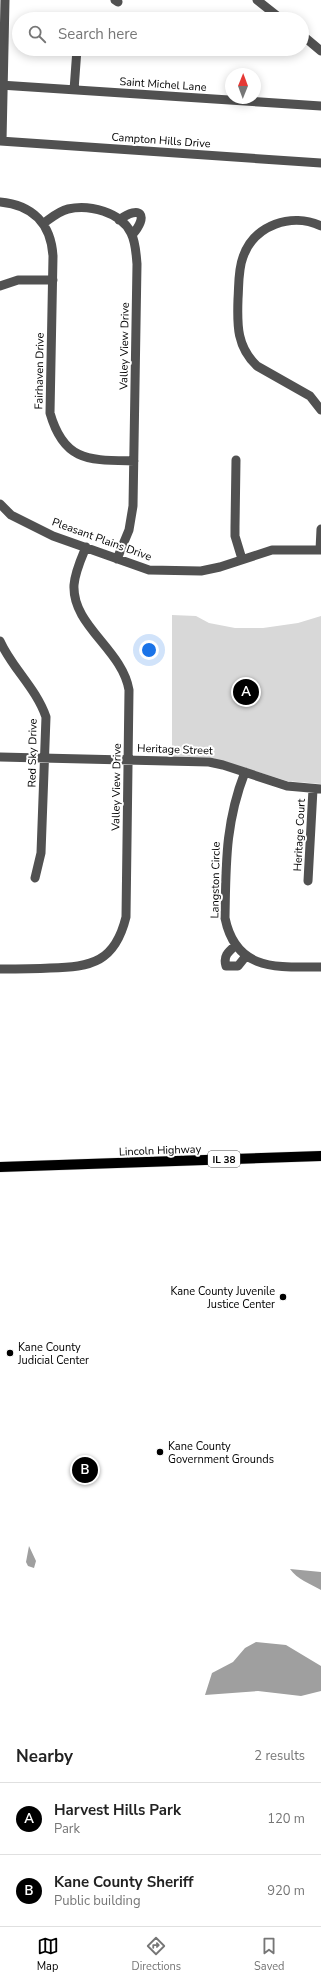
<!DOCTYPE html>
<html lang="en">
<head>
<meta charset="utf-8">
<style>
	:root { --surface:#fff; --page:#f2f2f2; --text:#222; --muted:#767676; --line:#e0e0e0; --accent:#000 }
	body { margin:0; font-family:"Nunito Sans",sans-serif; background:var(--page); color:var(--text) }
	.compass { position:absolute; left:225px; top:68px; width:36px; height:36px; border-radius:50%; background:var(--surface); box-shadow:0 2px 10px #0003; rotate:1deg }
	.you { position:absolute; left:149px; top:650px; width:14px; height:14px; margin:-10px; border:3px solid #fff; border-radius:50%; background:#1a73e8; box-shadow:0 0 0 6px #1a73e833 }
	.badge { display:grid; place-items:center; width:26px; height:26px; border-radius:50%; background:var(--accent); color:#fff; font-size:13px; font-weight:700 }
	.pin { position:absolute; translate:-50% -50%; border:2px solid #fff; box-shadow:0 1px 4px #0006 }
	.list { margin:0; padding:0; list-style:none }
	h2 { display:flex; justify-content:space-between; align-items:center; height:52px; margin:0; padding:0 16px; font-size:17px }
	h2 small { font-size:13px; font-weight:400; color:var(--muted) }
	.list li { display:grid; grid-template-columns:26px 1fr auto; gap:12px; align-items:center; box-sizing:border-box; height:72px; padding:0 16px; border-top:1px solid var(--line) }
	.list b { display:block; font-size:15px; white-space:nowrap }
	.list p { margin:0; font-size:13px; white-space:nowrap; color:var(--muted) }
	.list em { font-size:13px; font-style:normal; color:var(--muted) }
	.icon { flex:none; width:22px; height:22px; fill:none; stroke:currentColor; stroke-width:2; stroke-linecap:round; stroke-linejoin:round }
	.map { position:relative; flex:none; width:321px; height:1730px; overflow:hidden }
	.search { position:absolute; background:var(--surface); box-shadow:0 2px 10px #0003; left:12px; right:12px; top:12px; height:44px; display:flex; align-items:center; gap:10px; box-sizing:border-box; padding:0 14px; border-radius:22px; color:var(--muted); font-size:15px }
	.sheet { height:196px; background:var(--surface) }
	nav { display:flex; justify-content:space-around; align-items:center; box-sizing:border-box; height:56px; border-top:1px solid var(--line); background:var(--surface); font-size:11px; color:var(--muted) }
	nav a { display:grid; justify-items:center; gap:2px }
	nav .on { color:var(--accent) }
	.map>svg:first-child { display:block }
</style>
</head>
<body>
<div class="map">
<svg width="321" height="1730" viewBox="0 0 321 1730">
	<rect width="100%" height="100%" fill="#fff"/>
	<path fill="#d8d8d8" d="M 172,615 L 196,616 L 209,623 L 235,628 L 263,628 L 298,623 L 321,616 L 321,784 L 287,781 L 209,757 L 172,757 Z"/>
	<path fill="#9f9f9f" d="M 29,1546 L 36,1561 L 34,1568 L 28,1566 L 26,1562 Z
		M 290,1569 L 321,1572 L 321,1590 C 310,1584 297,1579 290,1569 Z
		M 256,1642 L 286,1645 L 321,1666 L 321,1691 L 301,1696 L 258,1691 L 205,1695 L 212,1673 L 233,1662 L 245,1648 Z"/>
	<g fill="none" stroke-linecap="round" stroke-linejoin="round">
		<defs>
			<path id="major" d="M 0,1167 L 321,1156"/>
		</defs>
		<use href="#major" stroke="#dbdbdb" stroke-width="11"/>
		<path stroke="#515151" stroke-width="9" d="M 115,0 L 118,2
			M 257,0 L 281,19
			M 302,35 L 321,51
			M 0,85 L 321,106
			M 74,90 L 77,49
			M 0,141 L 321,163
			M 2,141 L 5,0
			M 0,202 C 33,205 51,224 53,256 L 50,413 C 64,462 89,460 134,461
			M 119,220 C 141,204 149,216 132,235
			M 44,223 C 51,218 59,211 68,209 C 89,204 121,212 131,233 C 136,243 136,254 137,264 L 133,506 L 129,530 L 117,559
			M 321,226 C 292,212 254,225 243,257 C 238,270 239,285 238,299 C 237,326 237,347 257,366 L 310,396 L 321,410
			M 0,286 L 18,280 L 53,280
			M 236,460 L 235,527 L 235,536 L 242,559
			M 0,504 L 11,515 L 53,536 L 149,570 L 201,571 L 220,567 L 272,550 L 321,550
			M 320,550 L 321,529
			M 0,641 C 12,668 36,688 46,717 L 41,853 L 35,878
			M 0,757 L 209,762 L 223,765 L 287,786 L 321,789
			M 245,772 C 225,823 226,865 225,918 C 236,972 278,967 321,967
			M 308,881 L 313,789
			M 236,945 C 228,952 223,956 226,966 L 238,966 L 246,956
			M 0,969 C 17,969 33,969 50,968 C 92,967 115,962 126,917 L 129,690 C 122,649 72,626 74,585 C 75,572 81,559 86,547"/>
		<use href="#major" stroke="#000" stroke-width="10"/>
	</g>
	<g fill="#000" stroke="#fff" stroke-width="1.5">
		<circle cx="283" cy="1297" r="4"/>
		<circle cx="10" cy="1353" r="4"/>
		<circle cx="160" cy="1452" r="4"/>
	</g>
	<g text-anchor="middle" stroke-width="4" stroke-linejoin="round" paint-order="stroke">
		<rect fill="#fff" stroke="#4c4c4c" stroke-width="1" x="208" y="1151" width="32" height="16" rx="3"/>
		<g font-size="10" font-weight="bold" fill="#000">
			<text x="224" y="1163">IL 38</text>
		</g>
		<g font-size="11" fill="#000" stroke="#fff">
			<text transform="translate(163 84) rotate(4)" y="4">Saint Michel Lane</text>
			<text transform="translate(161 140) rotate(4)" y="4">Campton Hills Drive</text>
			<text transform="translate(124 346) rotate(-89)" y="4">Valley View Drive</text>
			<text transform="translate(39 371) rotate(-89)" y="4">Fairhaven Drive</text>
			<text transform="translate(102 539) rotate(20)" y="4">Pleasant Plains Drive</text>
			<text transform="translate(175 749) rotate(2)" y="4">Heritage Street</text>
			<text transform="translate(32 753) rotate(-89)" y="4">Red Sky Drive</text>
			<text transform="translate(116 787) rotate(-89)" y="4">Valley View Drive</text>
			<text transform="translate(299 835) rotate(-87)" y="4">Heritage Court</text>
			<text transform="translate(215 880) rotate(-89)" y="4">Langston Circle</text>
			<text transform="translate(160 1150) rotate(-2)" y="4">Lincoln Highway</text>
		</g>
		<g font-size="11" fill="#000" stroke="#fff" text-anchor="start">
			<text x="275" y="1295" text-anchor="end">Kane County Juvenile<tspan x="275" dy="13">Justice Center</tspan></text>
			<text x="18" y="1351">Kane County<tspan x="18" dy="13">Judicial Center</tspan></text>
			<text x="168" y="1450">Kane County<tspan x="168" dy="13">Government Grounds</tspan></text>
		</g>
	</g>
</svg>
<svg class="compass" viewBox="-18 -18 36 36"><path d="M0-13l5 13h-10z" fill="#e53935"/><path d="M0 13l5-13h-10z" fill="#767676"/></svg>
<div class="you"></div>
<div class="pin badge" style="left:246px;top:692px">A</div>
<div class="pin badge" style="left:85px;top:1470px">B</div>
<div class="search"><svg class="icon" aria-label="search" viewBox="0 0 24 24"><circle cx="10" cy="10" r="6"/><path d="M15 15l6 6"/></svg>Search here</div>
</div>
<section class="sheet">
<h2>Nearby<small>2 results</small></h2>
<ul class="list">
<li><span class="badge">A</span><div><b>Harvest Hills Park</b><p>Park</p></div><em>120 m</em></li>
<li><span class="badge">B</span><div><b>Kane County Sheriff</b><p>Public building</p></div><em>920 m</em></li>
</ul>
</section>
<nav>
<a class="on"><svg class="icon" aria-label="map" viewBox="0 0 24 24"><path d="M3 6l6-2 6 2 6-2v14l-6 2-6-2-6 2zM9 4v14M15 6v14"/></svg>Map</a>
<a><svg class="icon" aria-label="directions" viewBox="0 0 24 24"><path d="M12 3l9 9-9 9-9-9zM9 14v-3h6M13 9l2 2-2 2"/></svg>Directions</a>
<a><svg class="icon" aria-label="saved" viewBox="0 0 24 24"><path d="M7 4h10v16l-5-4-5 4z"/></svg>Saved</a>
</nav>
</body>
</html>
